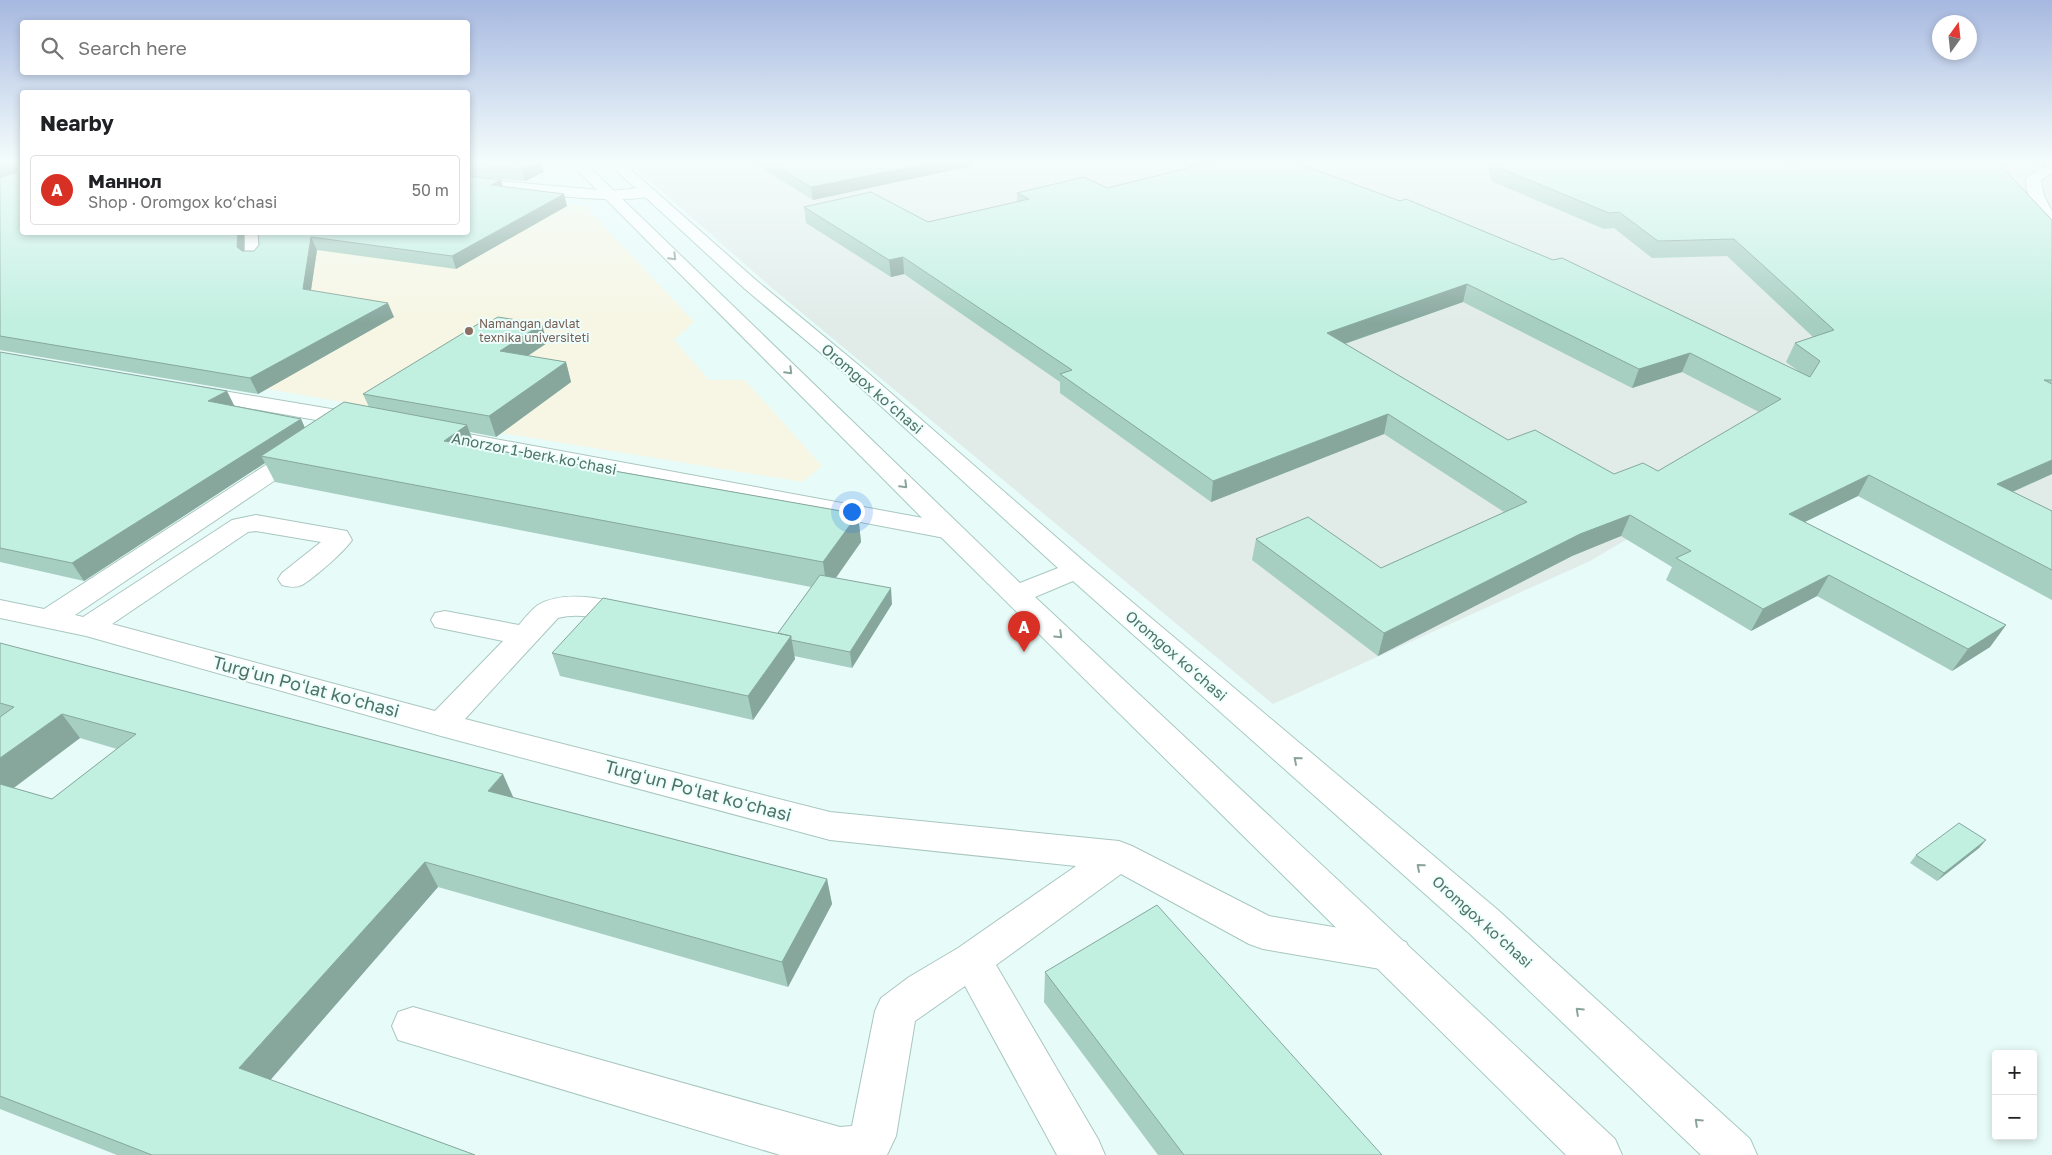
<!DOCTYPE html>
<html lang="en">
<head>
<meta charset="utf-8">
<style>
	:root { --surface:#fff; --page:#f2f2f2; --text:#202124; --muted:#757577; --line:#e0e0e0; --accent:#d93025 }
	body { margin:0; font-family:"Golos Text",sans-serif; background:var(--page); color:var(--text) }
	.controls { position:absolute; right:15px; bottom:15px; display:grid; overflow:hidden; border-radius:5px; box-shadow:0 2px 8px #0003 }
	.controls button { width:45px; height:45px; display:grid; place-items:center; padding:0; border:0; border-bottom:1px solid var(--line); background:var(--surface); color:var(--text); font:25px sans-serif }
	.compass { position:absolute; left:1932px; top:15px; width:45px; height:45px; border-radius:50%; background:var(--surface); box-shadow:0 2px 8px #0003; rotate:15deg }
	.you { position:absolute; left:851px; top:511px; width:18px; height:18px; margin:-12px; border:4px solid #fff; border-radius:50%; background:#1a73e8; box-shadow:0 0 0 8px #1a73e833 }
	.badge { display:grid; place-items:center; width:32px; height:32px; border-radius:50%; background:var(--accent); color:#fff; font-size:16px; font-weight:700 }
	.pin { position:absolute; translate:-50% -41px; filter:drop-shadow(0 1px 2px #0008) }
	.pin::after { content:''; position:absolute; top:26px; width:18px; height:15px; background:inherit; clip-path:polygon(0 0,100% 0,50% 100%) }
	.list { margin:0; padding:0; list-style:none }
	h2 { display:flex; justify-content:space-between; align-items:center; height:65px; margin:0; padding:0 20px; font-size:21px }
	h2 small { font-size:16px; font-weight:400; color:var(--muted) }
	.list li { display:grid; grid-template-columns:32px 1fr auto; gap:15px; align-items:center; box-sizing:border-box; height:70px; margin:0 10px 10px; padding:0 10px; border:1px solid var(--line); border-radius:5px }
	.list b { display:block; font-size:19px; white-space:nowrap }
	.list p { margin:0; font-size:16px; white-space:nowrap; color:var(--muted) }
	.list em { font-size:16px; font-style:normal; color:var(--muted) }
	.icon { flex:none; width:28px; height:28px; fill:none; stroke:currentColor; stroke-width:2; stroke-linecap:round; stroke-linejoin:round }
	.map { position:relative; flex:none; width:2052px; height:1155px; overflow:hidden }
	.search { position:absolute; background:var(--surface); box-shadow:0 2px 8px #0003; left:20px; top:20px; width:450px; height:55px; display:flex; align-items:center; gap:12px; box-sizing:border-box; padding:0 18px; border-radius:5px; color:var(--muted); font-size:19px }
	.panel { position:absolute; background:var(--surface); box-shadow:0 2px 8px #0003; left:20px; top:90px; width:450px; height:145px; border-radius:5px }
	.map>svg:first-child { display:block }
</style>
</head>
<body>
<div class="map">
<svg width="2052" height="1155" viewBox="0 0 2052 1155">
	<rect width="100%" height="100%" fill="#e7fbf9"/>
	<path fill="#e1ece9" d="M 629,162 L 2052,162 L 2052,520 L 1761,461 L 1590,561 L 1273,704 L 773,289 Z"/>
	<path fill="#f7f6e4" d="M 468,192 L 586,207 L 694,322 L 674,340 L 709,380 L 745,380 L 822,466 L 803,482 L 367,411 L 365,406 L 176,373 L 270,233 L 468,232 Z"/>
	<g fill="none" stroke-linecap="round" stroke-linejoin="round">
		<defs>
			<path id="street" d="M 2052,163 L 2052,173 L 2041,180 L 2044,196 L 2052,211 L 2052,227 L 2046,225 C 2035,211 2026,197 2026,178 Z
				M 468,178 L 610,191 L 649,187 L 657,192 C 644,210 495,189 468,186 Z
				M 245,232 L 261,232 L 263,259 L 260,263 L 248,263 L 245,259 Z
				M 194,386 L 361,414 L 369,416 L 372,421 L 369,426 L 361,428 L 186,397 L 183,392 L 186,387 Z
				M 436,428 L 950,523 L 959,525 L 963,531 L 959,537 L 950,539 L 428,440 L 425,435 L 428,430 Z
				M 300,446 L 308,448 L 312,453 L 308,458 L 75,615 L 83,617 L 232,520 L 256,515 L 347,531 L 352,540 C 345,551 313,579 302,585 C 295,588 289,587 282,585 L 278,579 L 282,573 L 321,542 L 256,531 L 248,532 L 112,624 L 435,711 L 503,641 L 435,627 L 431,620 L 435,613 L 445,611 L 519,625 C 524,619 531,610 538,605 C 567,588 612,601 642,608 L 646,615 L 642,622 C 616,629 590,609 558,618 L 465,719 L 830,812 L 1119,841 L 1132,846 L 1269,916 L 1392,937 L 1406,942 L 1412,954 L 1406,966 L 1392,971 L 1263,949 L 1249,944 L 1121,874 L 996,965 L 1098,1139 L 1105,1155 L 1057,1155 L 965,986 L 915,1021 L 896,1136 L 887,1155 L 780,1155 L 398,1040 L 392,1026 L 398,1012 L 413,1007 L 840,1127 L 852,1126 L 875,1011 L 881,998 L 909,977 L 958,948 L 1076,866 L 830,840 L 441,736 L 86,636 L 0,618 L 0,600 L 44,609 L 292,448 Z"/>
			<path id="secondary" d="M 569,162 L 584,162 L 1020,583 L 1058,568 L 847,375 L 745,289 L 607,162 L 622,162 L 757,281 L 861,367 L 1087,564 L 1498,910 L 1750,1139 L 1757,1155 L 1701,1155 L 1470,934 L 1073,581 L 1035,597 L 1615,1139 L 1622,1155 L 1566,1155 L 941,537 Z"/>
		</defs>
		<use href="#street" stroke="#a9c7bf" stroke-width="2"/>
		<use href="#secondary" stroke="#a7cac0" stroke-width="2"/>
		<use href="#street" fill="#fff" fill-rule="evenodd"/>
		<use href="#secondary" fill="#fff" fill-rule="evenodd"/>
	</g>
	<path fill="#a6cec1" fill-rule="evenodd" d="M 0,162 L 22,162 L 244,251 L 254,251 L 259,245 L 258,232 L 468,232 L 468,162 L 544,172 L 525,181 L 477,177 L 502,186 L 567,206 L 456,269 L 317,250 L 311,290 L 394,317 L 258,394 L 0,350 Z
		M 752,162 L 971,162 L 971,166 L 813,200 Z
		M 1176,162 L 1296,162 L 1295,162 L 1801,373 L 1786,362 L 1795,343 L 1813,337 L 1727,256 L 1652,258 L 1614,228 L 1604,229 L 1491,181 L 1487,162 L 1787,162 L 1790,164 L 2052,220 L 2052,474 L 2013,492 L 2052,511 L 2052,600 L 1858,496 L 1805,522 L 2006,625 L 1990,647 L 1952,671 L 1817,596 L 1751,631 L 1666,580 L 1672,567 L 1621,536 L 1572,556 L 1378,656 L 1252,560 L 1256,539 L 1381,568 L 1504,512 L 1384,434 L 1211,502 L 1060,393 L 1060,382 L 904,274 L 891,277 L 806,223 L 804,207 L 928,222 L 1017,202 L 1017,193 L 1107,188 L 1191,167 ZM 1463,302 L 1632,388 L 1682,372 L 1759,412 L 1658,471 L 1614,474 L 1508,440 L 1345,344 Z
		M 2021,162 L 2051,162 L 2042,167 Z
		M 547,343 L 528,356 L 566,362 L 571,382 L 496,437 L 470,432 L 475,446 L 858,514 L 861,542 L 836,578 L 892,604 L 852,668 L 794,656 L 795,659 L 753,720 L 560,676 L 552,653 L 778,633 L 811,587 L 275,482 L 265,463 L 84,581 L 0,562 L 0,352 L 235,406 L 301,419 L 305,428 L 369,407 L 363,394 Z
		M 0,643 L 513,798 L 827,879 L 832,904 L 788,987 L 438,887 L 270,1080 L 475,1155 L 117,1155 L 0,1109 ZM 80,738 L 117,749 L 52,799 L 14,788 Z
		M 1986,840 L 1979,848 L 1937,881 L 1910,863 L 1916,855 Z
		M 1045,972 L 1382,1155 L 1158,1155 L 1044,1002 Z"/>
	<path fill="#87a79d" d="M 11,162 L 16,162 L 21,172 L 0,179 L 0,165 Z
		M 537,162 L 541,162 L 544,172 L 525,181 L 522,169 Z
		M 936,162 L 971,162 L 971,166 L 813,200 L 811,187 Z
		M 2045,162 L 2051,162 L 2042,167 Z
		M 501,180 L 504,192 L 491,185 Z
		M 564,194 L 567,206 L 456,269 L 452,256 Z
		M 238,232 L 244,232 L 244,260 L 237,247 Z
		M 311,237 L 317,250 L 309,303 L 303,289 Z
		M 903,257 L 904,274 L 891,277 L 889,260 Z
		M 1467,284 L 1463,302 L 1324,351 L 1327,333 Z
		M 388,303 L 394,317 L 258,394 L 250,378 Z
		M 542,324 L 547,343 L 506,370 L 500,351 Z
		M 1690,353 L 1682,372 L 1632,388 L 1639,369 Z
		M 566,362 L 571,382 L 496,437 L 489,416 Z
		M 227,391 L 235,407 L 208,401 Z
		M 1388,414 L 1384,434 L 1211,502 L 1213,481 Z
		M 301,419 L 308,435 L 261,456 L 265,463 L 84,581 L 72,563 Z
		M 467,425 L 476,451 L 444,441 Z
		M 2052,460 L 2052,474 L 1983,505 L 1997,484 Z
		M 1869,475 L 1858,496 L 1778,535 L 1789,514 Z
		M 858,514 L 861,542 L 827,590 L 823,562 Z
		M 1630,515 L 1621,536 L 1572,556 L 1378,656 L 1384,633 L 1580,534 Z
		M 1829,575 L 1817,596 L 1751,631 L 1763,609 Z
		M 891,588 L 892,604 L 852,668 L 850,652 Z
		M 2006,625 L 1990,647 L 1952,671 L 1968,649 Z
		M 791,636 L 795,659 L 753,720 L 748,696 Z
		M 62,714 L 80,738 L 0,798 L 0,758 Z
		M 503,774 L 514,799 L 488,791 Z
		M 1986,840 L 1979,848 L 1937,881 L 1944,873 Z
		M 425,862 L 438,887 L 260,1092 L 239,1068 Z
		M 827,879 L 832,904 L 788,987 L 782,962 Z"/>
	<path fill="#c1efe0" stroke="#87a79d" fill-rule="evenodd" d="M 0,162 L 11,162 L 0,165 Z
		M 17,162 L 22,162 L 22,232 L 238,232 L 237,247 L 242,251 L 254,251 L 259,245 L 258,232 L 468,232 L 468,176 L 501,180 L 491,185 L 564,194 L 452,256 L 311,237 L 303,289 L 388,303 L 250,378 L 0,336 L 0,178 L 17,172 Z
		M 468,162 L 537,162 L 522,169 L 468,164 Z
		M 769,162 L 936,162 L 811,187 Z
		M 1214,162 L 1294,162 L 1400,201 L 1406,199 L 1553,260 L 1562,258 L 1810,377 L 1820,361 L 1795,343 L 1834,330 L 1734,239 L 1658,241 L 1619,212 L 1609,213 L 1495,166 L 1494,162 L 1787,162 L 1790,164 L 1806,162 L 1997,162 L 2052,220 L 2052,380 L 2044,380 L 2052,384 L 2052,460 L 1997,484 L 2052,511 L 2052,570 L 1869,475 L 1789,514 L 2006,625 L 1968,649 L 1829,575 L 1763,609 L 1676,558 L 1691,551 L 1630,515 L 1580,534 L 1384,633 L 1256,539 L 1308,517 L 1381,568 L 1527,502 L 1388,414 L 1213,481 L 1060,374 L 1072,370 L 903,257 L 889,260 L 804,207 L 871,192 L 928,222 L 1029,199 L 1017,193 L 1084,177 L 1107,188 ZM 1467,284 L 1639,369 L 1690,353 L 1781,399 L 1658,471 L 1643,463 L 1614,474 L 1535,430 L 1508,440 L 1327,333 Z
		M 498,317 L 542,324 L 500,351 L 566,362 L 489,416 L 363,394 L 483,321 L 489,322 Z
		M 0,352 L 227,391 L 208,401 L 301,419 L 72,563 L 0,548 Z
		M 344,402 L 467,425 L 444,441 L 858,514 L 823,562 L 261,456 Z
		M 820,575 L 891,588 L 850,652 L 791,640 L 791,636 L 778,633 Z
		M 603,598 L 791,636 L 748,696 L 552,653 Z
		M 0,643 L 503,774 L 488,791 L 827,879 L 782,962 L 425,862 L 239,1068 L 475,1155 L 152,1155 L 0,1096 L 0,784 L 52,799 L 136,734 L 62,714 L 0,758 L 0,717 L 14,707 L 0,703 Z
		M 1959,823 L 1986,840 L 1944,873 L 1916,855 Z
		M 1157,905 L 1382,1155 L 1184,1155 L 1045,972 Z"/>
	<defs><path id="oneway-chevron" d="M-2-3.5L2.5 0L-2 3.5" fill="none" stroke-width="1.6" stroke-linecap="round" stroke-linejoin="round" transform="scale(1.25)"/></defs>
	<g stroke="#8ba49b">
		<use href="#oneway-chevron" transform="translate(673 257) rotate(45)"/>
		<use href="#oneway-chevron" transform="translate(789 371) rotate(45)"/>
		<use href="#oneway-chevron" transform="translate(904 485) rotate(45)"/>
		<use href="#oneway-chevron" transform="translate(1059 635) rotate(44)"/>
		<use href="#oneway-chevron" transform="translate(1297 760) rotate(-139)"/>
		<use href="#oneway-chevron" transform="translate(1420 867) rotate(-139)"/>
		<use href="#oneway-chevron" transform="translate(1579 1011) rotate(-137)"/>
		<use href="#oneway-chevron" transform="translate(1698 1122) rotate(-137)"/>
	</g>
	<linearGradient id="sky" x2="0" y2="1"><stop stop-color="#a6b8e0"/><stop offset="0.5" stop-color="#f4fdfc"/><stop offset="1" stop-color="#f4fdfc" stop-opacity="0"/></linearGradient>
	<rect width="2052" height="323" fill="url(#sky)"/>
	<circle fill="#8d6e63" stroke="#eefefc" stroke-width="2" cx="469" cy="331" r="5"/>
	<g text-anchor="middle" stroke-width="4" stroke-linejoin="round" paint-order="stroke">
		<g font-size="12" fill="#785e54" stroke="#eefefc" text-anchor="start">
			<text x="479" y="328">Namangan davlat<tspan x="479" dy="14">texnika universiteti</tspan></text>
		</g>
		<g font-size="15" fill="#4d7365" stroke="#eefefc">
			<text transform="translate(872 389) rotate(41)" y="5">Oromgox ko‘chasi</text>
			<text transform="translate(534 454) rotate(11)" y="5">Anorzor 1-berk koʻchasi</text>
			<text transform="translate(1176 656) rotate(41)" y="5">Oromgox ko‘chasi</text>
			<text transform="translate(1482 922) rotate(42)" y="5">Oromgox ko‘chasi</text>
		</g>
		<g font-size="18" fill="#4d7365" stroke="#eefefc">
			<text transform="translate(306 687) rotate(15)" y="6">Turgʻun Poʻlat koʻchasi</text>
			<text transform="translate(698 791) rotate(15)" y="6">Turgʻun Poʻlat koʻchasi</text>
		</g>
	</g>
</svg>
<div class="controls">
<button>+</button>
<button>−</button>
</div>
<svg class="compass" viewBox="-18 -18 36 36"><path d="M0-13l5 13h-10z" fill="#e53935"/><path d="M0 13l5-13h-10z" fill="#757577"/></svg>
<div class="you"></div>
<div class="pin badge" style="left:1024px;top:652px">A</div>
<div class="search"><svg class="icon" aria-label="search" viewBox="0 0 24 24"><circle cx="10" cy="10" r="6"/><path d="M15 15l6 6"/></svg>Search here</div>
<section class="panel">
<h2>Nearby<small></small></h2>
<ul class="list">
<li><span class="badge">A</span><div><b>Маннол</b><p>Shop · Oromgox ko‘chasi</p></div><em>50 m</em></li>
</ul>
</section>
</div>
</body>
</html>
